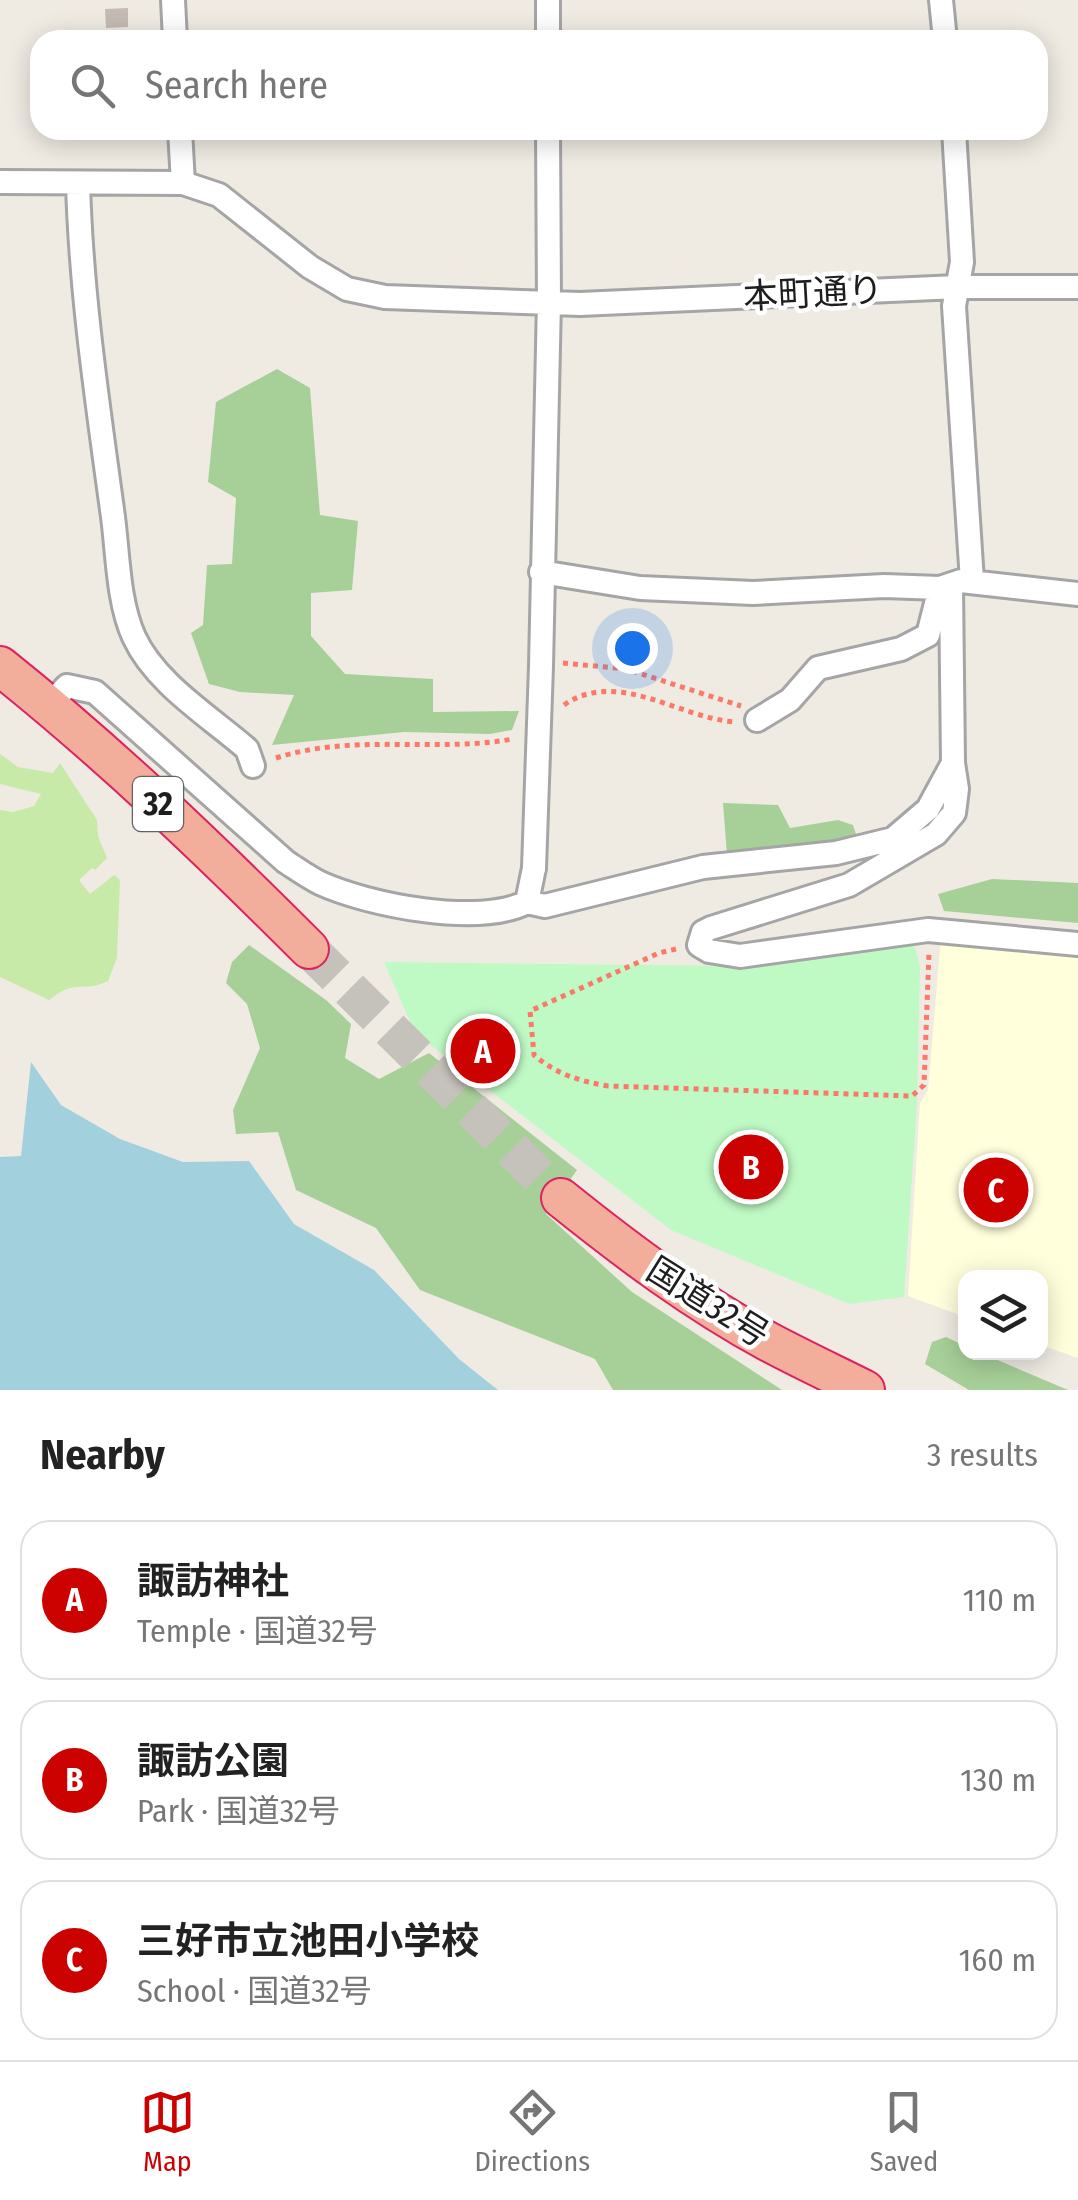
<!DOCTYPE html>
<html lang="en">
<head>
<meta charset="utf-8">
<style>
	:root { --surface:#fff; --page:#f6f6f6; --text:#222; --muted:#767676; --line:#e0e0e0; --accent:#cb0200 }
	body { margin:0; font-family:"Fira Sans Condensed","Noto Sans JP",sans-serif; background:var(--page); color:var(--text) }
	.controls { position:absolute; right:30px; bottom:30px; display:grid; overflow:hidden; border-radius:20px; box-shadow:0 5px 25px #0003 }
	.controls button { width:90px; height:90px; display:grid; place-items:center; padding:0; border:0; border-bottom:2px solid var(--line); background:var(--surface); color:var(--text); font:50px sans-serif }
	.you { position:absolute; left:632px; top:648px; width:35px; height:35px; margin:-25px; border:8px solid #fff; border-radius:50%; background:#1a73e8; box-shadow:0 0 0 15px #1a73e833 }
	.badge { display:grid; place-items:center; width:65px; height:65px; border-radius:50%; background:var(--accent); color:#fff; font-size:32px; font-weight:700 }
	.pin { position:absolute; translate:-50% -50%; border:5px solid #fff; box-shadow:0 2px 10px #0006 }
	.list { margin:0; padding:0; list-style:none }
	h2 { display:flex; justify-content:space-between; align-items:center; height:130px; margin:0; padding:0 40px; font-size:42px }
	h2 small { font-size:32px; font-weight:400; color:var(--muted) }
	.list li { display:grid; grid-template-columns:65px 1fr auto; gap:30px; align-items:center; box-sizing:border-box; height:160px; margin:0 20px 20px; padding:0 20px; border:2px solid var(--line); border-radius:30px }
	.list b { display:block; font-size:38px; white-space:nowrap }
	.list p { margin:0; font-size:32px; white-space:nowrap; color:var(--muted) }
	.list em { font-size:32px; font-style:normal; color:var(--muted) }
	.icon { flex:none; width:55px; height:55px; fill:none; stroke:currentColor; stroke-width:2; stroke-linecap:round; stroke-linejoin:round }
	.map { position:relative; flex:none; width:1078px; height:1390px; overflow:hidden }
	.search { position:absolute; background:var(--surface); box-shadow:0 5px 25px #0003; left:30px; right:30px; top:30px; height:110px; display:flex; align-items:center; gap:25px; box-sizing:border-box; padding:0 35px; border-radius:30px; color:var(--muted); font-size:38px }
	.sheet { height:670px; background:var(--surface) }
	nav { display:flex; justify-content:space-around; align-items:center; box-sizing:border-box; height:140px; border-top:2px solid var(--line); background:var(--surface); font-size:28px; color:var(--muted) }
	nav a { display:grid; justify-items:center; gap:5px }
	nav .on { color:var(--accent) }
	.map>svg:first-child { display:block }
</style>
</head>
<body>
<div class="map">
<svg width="1078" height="1390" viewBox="0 0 1078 1390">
	<rect width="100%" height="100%" fill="#efebe3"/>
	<path fill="#ffffdc" d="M 941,937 L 1078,950 L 1078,1358 L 1041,1345 L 1040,1278 L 966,1278 L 965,1317 L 908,1296 L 920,1103 L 928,1090 Z"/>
	<path fill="#c8eaa8" d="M 0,754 L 18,767 L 53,773 L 60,763 L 97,820 L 98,836 L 107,858 L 95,870 L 92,868 L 79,880 L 90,894 L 114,875 L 120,880 L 117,958 L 108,981 C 82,994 78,977 49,1000 L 0,977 L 0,810 L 13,812 L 34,806 L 41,794 L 0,784 Z"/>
	<path fill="#a7cf98" d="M 277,369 L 310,388 L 320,515 L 358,521 L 352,590 L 311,593 L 311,636 L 345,674 L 433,679 L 433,712 L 519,711 L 512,730 L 490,734 L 404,732 L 272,745 L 294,695 L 240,692 L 209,684 L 191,633 L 203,625 L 207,565 L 232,564 L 236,498 L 208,482 L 216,402 Z
		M 723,803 L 778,805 L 790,828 L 838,820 L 853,825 L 857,837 L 727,855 Z
		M 992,879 L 1078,883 L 1078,923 L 944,911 L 938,894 Z
		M 249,945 L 326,1000 L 351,1024 L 345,1058 L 379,1079 L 429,1053 L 577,1170 L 546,1214 L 632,1292 L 782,1390 L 613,1390 L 595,1359 L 420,1290 L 376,1228 L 296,1190 L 278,1132 L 236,1134 L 233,1110 L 260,1048 L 247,1004 L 226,983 L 232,962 Z
		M 946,1337 L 965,1346 L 966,1352 L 981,1353 L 1068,1390 L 969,1390 L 925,1364 L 932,1342 Z"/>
	<path fill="#bffac5" d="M 913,939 L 920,967 L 917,1103 L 904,1297 L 849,1304 L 671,1230 L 415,1033 L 384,962 L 739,966 Z"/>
	<path fill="#a3d0dd" d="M 31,1062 L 61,1105 L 120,1139 L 183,1162 L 249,1161 L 294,1224 L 374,1270 L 459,1359 L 498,1390 L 0,1390 L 0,1157 L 21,1156 Z"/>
	<path fill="#c4bbb3" d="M 128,8 L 128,27 L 106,28 L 105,9 Z"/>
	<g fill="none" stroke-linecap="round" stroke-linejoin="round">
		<path stroke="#c5c2bc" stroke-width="38" stroke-dasharray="38 19" stroke-linecap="butt" d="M 309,949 L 561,1198"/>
		<defs>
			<path id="minor" d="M 173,0 L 175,40
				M 548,0 L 548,40
				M 941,0 L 945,40
				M 180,130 L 183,183
				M 954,130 L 962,262 L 954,306 L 972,581
				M 0,182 L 183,183 L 219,195 L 310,267 L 347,289 L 385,297 L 580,304 L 957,287 L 1078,287
				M 78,183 C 81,295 98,406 113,517 C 118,555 118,602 134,637 C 155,683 209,716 247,749 L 253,766
				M 541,572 L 640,588 L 753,593 L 884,586 L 940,588 L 961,581 L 1078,594
				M 951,586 L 953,763 L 957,789 L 954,813 L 936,834 L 849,885 L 711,928 L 703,932 L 699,945 L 709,951 L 740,956 L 928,930 L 1078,944
				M 541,666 L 549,301 L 548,130
				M 49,705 L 67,686 L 95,692 L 286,862 C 297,869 308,877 320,883 C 368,905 479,927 527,902 L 534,868
				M 757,720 L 790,700 L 818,668 L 901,649 L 928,635 L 940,588
				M 527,902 L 545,906 L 703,867 L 836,853 L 893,839 L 928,809 L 953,763"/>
			<path id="trunk" d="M 0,666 C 109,753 210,850 309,949
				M 561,1198 C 627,1251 695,1302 769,1342 C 801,1359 833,1374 865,1390"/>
		</defs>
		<use href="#minor" stroke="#a5a5a5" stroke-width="28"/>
		<use href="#trunk" stroke="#dc2260" stroke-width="42"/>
		<path stroke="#fb7968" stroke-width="5" stroke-dasharray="5 5" stroke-linecap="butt" d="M 563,663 L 626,669 L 741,706
			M 564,705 C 617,668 679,718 735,722
			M 276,758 C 353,733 435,753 513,739
			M 676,949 L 659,953 L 530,1011 L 534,1055 C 556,1074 579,1081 608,1086 L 912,1096 L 924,1085 L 929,952"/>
		<use href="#minor" stroke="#fff" stroke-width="22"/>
		<use href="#trunk" stroke="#f2ae9a" stroke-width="38"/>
		<defs>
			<path id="minor-bridge" d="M 534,868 L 541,666"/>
		</defs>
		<use href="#minor-bridge" stroke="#a5a5a5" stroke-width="28" stroke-linecap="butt"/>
		<use href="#minor-bridge" stroke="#fff" stroke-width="22"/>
	</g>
	<g text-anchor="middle" stroke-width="9" stroke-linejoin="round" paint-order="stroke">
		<rect fill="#fff" stroke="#626262" stroke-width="2.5" x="133" y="777" width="50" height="54" rx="8"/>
		<g font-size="32" font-weight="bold" fill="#1e1e1e">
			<text x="158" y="815">32</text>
		</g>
		<g font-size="35" fill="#1e1e1e" stroke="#fff">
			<text transform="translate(813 293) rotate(-3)" y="12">本町通り</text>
			<text transform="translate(708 1302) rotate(32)" y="12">国道32号</text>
		</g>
	</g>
</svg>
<div class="controls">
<button><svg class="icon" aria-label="layers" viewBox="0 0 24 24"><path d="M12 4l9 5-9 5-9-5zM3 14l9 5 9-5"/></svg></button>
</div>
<div class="you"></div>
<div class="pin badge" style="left:483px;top:1051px">A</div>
<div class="pin badge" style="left:751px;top:1167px">B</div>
<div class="pin badge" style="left:996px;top:1190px">C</div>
<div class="search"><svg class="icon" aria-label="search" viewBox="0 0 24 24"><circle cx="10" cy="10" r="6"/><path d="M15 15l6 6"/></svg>Search here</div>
</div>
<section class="sheet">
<h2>Nearby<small>3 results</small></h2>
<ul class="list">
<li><span class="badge">A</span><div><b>諏訪神社</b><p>Temple · 国道32号</p></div><em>110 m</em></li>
<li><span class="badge">B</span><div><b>諏訪公園</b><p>Park · 国道32号</p></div><em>130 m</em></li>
<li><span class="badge">C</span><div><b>三好市立池田小学校</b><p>School · 国道32号</p></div><em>160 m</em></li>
</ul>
</section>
<nav>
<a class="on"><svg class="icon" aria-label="map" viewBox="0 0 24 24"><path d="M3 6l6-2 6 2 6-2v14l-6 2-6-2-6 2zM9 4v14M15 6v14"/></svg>Map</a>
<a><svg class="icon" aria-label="directions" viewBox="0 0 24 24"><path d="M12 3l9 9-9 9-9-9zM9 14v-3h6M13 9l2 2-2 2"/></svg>Directions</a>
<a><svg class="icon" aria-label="saved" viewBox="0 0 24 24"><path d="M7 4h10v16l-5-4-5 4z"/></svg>Saved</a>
</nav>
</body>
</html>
